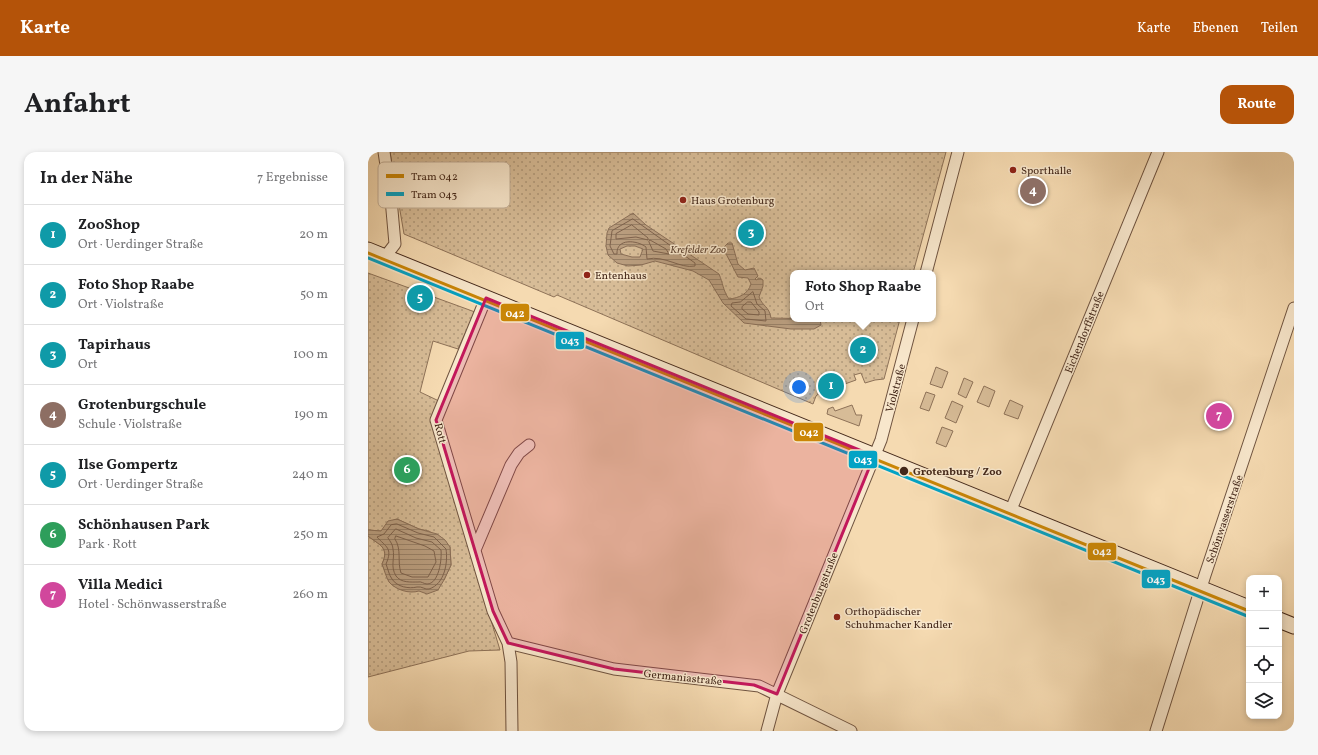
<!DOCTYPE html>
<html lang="de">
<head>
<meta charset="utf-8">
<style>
	:root { --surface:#fff; --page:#f6f6f6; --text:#202124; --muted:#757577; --line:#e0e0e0; --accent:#b45309 }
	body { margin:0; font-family:Vollkorn,serif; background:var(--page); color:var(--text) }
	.controls { position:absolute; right:12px; bottom:12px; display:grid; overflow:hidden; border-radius:8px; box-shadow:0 2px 6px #0003 }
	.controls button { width:36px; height:36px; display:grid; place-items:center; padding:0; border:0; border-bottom:1px solid var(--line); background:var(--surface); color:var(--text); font:20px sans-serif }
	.you { position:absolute; left:431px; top:235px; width:14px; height:14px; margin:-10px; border:3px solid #fff; border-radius:50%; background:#1a73e8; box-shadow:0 0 0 6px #1a73e833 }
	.badge { display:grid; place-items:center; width:26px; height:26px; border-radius:50%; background:var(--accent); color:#fff; font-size:13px; font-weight:700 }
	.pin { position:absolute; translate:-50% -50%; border:2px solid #fff; box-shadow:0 1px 4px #0006 }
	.popup { position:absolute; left:422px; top:118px; width:146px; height:52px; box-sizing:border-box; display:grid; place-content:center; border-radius:8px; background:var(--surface); filter:drop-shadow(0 1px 3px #0005); font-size:13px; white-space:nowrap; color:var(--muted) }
	.popup b { font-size:15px; color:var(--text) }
	.popup::after { content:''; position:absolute; left:50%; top:100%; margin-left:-8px; border:8px solid transparent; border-top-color:var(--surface) }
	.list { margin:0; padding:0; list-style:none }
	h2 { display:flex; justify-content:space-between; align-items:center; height:52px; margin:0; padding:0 16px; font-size:17px }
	h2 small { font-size:13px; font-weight:400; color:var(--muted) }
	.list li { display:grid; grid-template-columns:26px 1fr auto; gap:12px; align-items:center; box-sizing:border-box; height:60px; padding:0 16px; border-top:1px solid var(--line) }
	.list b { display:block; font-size:15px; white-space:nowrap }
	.list p { margin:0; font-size:13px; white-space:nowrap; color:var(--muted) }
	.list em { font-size:13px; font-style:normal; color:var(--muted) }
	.icon { flex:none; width:22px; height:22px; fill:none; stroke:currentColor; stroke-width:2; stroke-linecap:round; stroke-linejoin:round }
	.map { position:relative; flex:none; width:926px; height:579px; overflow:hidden; border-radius:12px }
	header { display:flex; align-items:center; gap:24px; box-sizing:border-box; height:56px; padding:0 20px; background:var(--accent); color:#fff }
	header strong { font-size:19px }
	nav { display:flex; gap:22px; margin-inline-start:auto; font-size:14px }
	.intro { display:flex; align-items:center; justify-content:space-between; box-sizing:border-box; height:96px; padding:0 24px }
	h1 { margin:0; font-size:28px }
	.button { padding:10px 18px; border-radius:12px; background:var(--accent); color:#fff; font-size:14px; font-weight:700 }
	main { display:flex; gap:24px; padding:0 24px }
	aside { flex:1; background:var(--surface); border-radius:12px; box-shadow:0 2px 6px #0003 }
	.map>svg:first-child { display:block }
</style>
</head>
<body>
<header>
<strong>Karte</strong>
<nav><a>Karte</a><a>Ebenen</a><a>Teilen</a></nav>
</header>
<div class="intro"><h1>Anfahrt</h1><a class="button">Route</a></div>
<main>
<aside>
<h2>In der Nähe<small>7 Ergebnisse</small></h2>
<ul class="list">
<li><span class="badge" style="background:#0f9aa8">1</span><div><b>ZooShop</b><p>Ort · Uerdinger Straße</p></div><em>20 m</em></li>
<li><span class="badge" style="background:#0f9aa8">2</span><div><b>Foto Shop Raabe</b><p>Ort · Violstraße</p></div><em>50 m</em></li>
<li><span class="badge" style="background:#0f9aa8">3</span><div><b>Tapirhaus</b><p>Ort</p></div><em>100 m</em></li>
<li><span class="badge" style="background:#8d6e63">4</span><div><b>Grotenburgschule</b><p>Schule · Violstraße</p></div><em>190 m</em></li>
<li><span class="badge" style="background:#0f9aa8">5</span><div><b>Ilse Gompertz</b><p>Ort · Uerdinger Straße</p></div><em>240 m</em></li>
<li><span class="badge" style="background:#2e9e5b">6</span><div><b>Schönhausen Park</b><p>Park · Rott</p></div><em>250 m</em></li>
<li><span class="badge" style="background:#d1479c">7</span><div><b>Villa Medici</b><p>Hotel · Schönwasserstraße</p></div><em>260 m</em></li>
</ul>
</aside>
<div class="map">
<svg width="926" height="579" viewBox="0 0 926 579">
	<defs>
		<pattern id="park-dots" width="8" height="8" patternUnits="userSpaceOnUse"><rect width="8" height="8" fill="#d7bc97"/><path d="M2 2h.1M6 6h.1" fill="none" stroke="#b0997a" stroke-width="1.8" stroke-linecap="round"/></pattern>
		<pattern id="water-rules" width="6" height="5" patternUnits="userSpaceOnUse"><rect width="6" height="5" fill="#b99d7e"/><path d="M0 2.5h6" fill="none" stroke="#988066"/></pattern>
	</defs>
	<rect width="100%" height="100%" fill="#f5dab1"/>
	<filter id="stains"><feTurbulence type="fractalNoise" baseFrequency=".005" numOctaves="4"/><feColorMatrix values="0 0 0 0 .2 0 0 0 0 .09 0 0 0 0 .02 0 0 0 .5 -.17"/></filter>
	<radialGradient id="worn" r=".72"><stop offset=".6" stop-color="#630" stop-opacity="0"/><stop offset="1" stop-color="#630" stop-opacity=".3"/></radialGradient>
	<path fill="#d7bc97" stroke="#8e7258" d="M 568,215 L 580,220 L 574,236 L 562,232 Z
		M 596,226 L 605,230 L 598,246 L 590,242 Z
		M 616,234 L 627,239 L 621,255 L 609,250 Z
		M 558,240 L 567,243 L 561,259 L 552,256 Z
		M 642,248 L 655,254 L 650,267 L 636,262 Z
		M 584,249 L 595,254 L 588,271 L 577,266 Z
		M 484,253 L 488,263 L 494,263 L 491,274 L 459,262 L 460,257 L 465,255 L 467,259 Z
		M 574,275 L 585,279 L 578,295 L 568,291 Z"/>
	<path fill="url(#park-dots)" stroke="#8e7258" d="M 22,0 L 578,0 L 545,121 L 425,121 L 425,167 L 532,167 L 516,227 L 507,228 L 497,231 L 493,221 L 486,223 L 488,228 L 474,233 L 472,227 L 452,233 L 454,239 L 448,244 L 445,252 L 189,143 L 186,145 L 36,82 Z
		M 0,121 L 107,160 L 90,197 L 65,189 L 52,240 L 71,249 L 63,269 L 132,498 L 101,499 L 0,525 L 0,384 C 11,393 22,395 14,412 L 17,419 L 76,428 L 83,413 L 82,395 L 61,379 L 51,377 L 29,367 L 13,379 L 0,378 Z"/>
	<path fill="url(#water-rules)" stroke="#8a6e56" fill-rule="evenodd" d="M 265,61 L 278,73 L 351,122 C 355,131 355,139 361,147 C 371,146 380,142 383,132 L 380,126 L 370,125 L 355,96 L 360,91 L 364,91 L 370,112 L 377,118 L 386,116 L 390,124 L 387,127 L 388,128 L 392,126 L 395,128 L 395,134 L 391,145 C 395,155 401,154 403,166 L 452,167 L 453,173 L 446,177 L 423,177 L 376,171 L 355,151 L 341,128 L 325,119 L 287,109 L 273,113 L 260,114 L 249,111 L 240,103 L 238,94 L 239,81 L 241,76 ZM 259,94 L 267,94 L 275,97 L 272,105 L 264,105 L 253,102 L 252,97 Z
		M 29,367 L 51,377 L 69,382 L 77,388 L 82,395 L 83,413 L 76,428 L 70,438 L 59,442 L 51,439 C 41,442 28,438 21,430 C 18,425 16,417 14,412 C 22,395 11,393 0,384 L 0,378 L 13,379 L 20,369 Z"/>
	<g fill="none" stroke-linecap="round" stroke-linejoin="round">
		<path stroke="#7e624c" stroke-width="1" d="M 265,67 L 327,111 L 327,114 C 312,117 297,103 279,107 L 278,95 C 269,88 248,86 249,102 L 246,102 L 242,94 L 244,79 Z
			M 264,73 L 280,86 L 280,88 L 268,85 L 248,87 L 248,82 Z
			M 282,88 L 298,97 L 301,102 L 285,99 L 281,90 Z
			M 385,140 L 389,152 L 397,159 L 398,169 L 378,167 L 363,154 L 364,151 L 372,150 Z
			M 380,150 L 383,150 L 391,160 L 391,163 L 380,162 L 374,157 L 374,155 Z
			M 29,372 L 50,381 L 66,385 L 78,397 C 80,410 77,432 61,437 C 57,438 54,434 49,435 C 41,437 29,435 24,427 C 21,423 20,417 18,412 C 25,396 18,395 9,385 L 16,382 L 23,373 Z
			M 28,377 L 48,386 L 64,390 L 73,398 C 74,407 71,432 59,432 C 56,432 53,429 50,430 C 43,430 33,431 28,424 C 22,414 27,407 25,397 C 25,393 22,389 20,386 Z
			M 28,384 L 57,394 L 66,399 L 68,410 L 60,425 L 44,425 L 33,421 C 29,409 34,398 27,387 Z"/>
		<defs>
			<path id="minor" d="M 16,0 L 23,47 L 27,92 L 17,105
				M 558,121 L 590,0
				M 118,146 L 68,268 L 125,459 L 140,491 L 143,510 L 144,579
				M 642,360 L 790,0
				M 107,398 L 143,313 L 151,301 L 161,293
				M 140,491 L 246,517 L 391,534 L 483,579
				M 399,579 L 409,542 L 513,288 L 545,167
				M 788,579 L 837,423 L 926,156"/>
			<path id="secondary" d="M 0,98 L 881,456
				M 911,468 L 926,474"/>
		</defs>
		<use href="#minor" stroke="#705440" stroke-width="13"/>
		<use href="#secondary" stroke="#44281a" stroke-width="17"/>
		<use href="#minor" stroke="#f8e7cc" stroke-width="11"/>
		<use href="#secondary" stroke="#f8e7cc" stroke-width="15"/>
		<defs>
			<path id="tram-1" d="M 0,101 L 881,459"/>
			<path id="tram-2" d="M 0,106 L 879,464"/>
		</defs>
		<use href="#tram-1" stroke="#f8e7cc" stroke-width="6"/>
		<use href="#tram-2" stroke="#f8e7cc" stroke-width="6"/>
		<use href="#tram-1" stroke="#ca8606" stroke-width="3"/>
		<use href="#tram-2" stroke="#03a3c5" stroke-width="3"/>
	</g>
	<path fill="#c2185b" fill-opacity="0.2" stroke="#c2185b" stroke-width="3" stroke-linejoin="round" d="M 118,146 L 506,304 L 409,542 L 386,533 L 246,517 L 140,491 L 125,459 L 68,268 Z"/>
	<g fill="#8f2418" stroke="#f8e7cc" stroke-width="1.5">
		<circle cx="645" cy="18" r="4"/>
		<circle cx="315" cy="48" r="4"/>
		<circle cx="219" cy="123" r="4"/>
		<circle cx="469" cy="465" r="4"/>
	</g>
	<circle fill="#44281a" stroke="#f8e7cc" stroke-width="1.5" cx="536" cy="319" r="5"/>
	<g text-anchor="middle" stroke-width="3" stroke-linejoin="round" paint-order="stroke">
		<g font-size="11" fill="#44281a" stroke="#f8e7cc" text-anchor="start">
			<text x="653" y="22">Sporthalle</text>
			<text x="323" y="52">Haus Grotenburg</text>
			<text x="227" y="127">Entenhaus</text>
			<text x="477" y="463">Orthopädischer<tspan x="477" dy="13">Schuhmacher Kandler</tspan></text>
		</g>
		<g font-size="11" font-style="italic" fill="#614633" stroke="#f8e7cc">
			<text x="330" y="101">Krefelder Zoo</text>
		</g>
		<g font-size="11" fill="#44281a" stroke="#f8e7cc">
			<text transform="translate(716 180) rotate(-68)" y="4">Eichendorffstraße</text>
			<text transform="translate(527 236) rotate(-75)" y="4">Violstraße</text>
			<text transform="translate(73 281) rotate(76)" y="4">Rott</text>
			<text transform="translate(856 367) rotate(-71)" y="4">Schönwasserstraße</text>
			<text transform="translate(450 441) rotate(-68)" y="4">Grotenburgstraße</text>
			<text transform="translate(315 525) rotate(6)" y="4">Germaniastraße</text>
		</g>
		<g font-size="11" font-weight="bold" fill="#44281a" stroke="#f8e7cc" text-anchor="start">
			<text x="545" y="323">Grotenburg / Zoo</text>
		</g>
	</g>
	<rect x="10" y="10" width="132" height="46" rx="6" fill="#f8e7cc" stroke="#c2ae97" stroke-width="1"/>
	<rect x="18" y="22" width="18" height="4" fill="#ca8606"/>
	<rect x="18" y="40" width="18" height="4" fill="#03a3c5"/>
	<g font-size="11" fill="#44281a">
		<text x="43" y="28">Tram 042</text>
		<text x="43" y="46">Tram 043</text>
	</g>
	<g stroke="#f8e7cc" stroke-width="1.5">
		<rect x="132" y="151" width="30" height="19" rx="4" fill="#ca8606"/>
		<rect x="187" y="179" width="30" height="19" rx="4" fill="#03a3c5"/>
		<rect x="425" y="270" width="31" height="20" rx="4" fill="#ca8606"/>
		<rect x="480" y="298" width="30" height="19" rx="4" fill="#03a3c5"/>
		<rect x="719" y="390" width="30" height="19" rx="4" fill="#ca8606"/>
		<rect x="773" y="417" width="30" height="20" rx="4" fill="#03a3c5"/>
	</g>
	<g font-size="11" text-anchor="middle" font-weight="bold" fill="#fff">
		<text x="147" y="165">042</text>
		<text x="202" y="192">043</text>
		<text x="441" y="284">042</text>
		<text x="495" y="311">043</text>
		<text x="734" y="403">042</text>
		<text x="788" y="431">043</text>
	</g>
	<rect width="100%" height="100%" filter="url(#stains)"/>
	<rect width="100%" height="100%" fill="url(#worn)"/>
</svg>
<div class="controls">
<button>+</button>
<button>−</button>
<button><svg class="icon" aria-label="locate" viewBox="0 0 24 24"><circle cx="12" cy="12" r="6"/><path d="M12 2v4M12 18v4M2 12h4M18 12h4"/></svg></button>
<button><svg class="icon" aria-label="layers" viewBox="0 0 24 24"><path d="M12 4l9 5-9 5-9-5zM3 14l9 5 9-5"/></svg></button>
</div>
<div class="you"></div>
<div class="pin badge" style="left:463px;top:234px;background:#0f9aa8">1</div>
<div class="pin badge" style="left:495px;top:198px;background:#0f9aa8">2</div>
<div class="popup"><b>Foto Shop Raabe</b>Ort</div>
<div class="pin badge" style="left:383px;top:81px;background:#0f9aa8">3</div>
<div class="pin badge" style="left:665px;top:39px;background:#8d6e63">4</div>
<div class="pin badge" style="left:52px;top:146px;background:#0f9aa8">5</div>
<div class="pin badge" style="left:39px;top:318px;background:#2e9e5b">6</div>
<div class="pin badge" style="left:851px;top:264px;background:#d1479c">7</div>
</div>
</main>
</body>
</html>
